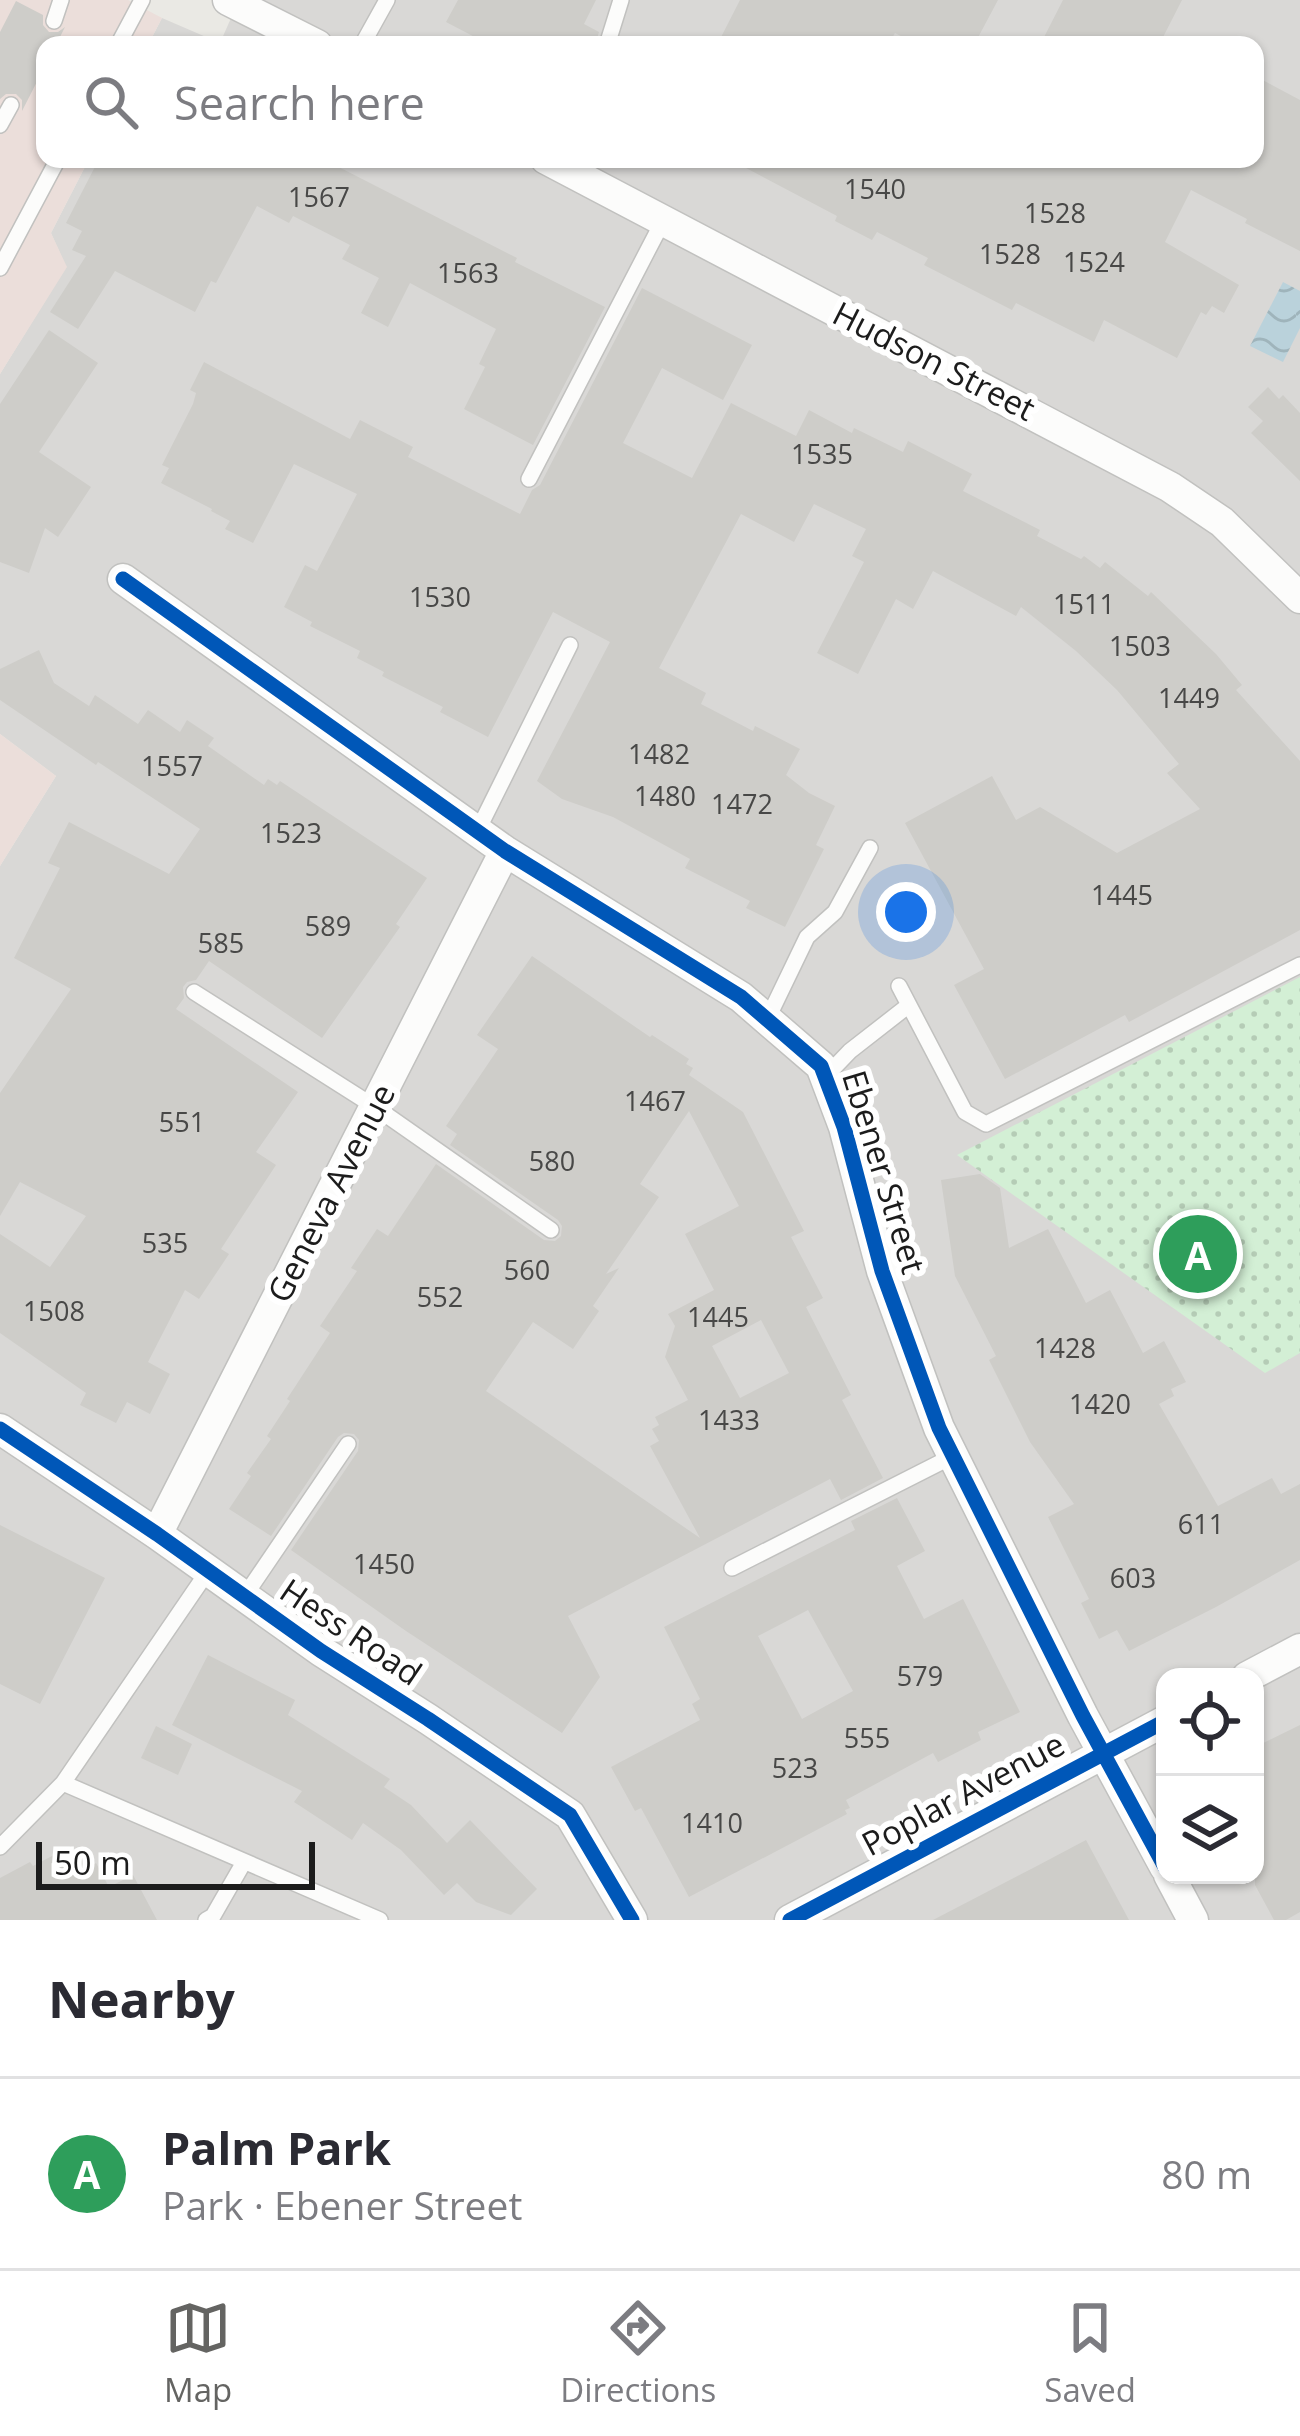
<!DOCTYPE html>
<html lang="en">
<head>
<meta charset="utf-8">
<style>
	:root { --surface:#fff; --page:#f7f7f7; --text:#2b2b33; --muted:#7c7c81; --line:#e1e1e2; --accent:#646462 }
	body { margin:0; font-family:"Open Sans",sans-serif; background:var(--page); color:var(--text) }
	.controls { position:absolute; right:36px; bottom:36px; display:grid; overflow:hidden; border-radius:24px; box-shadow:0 3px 9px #0004 }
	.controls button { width:108px; height:108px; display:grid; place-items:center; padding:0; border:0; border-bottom:3px solid var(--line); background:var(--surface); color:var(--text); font:60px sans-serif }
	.scale { position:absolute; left:36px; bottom:30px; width:279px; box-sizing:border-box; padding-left:12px; border:6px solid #1c1c1c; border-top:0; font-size:33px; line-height:42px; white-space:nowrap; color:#1c1c1c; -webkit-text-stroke:9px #fff; paint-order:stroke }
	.you { position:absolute; left:906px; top:912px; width:42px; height:42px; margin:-30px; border:9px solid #fff; border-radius:50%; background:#1a73e8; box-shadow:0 0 0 18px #1a73e833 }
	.badge { display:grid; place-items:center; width:78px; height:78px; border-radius:50%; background:var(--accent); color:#fff; font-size:39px; font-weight:700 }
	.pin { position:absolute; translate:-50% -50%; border:6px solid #fff; box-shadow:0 3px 12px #0006 }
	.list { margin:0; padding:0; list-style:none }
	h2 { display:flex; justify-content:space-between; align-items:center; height:156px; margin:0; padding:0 48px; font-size:51px }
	h2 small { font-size:39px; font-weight:400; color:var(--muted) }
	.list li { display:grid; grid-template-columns:78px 1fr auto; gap:36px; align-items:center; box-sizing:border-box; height:192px; padding:0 48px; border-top:3px solid var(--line) }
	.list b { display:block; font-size:45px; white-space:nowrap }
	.list p { margin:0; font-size:39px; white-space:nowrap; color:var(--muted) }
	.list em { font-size:39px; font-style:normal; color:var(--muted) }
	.icon { flex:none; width:66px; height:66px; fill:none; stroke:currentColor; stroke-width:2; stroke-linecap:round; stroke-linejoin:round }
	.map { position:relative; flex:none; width:1300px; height:1920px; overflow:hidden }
	.search { position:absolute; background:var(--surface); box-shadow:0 3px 9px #0004; left:36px; right:36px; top:36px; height:132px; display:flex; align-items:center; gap:30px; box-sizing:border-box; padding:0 42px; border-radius:24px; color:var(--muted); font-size:45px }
	.sheet { height:348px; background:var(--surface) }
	nav { display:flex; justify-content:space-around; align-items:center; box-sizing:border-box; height:168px; border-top:3px solid var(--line); background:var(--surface); font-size:33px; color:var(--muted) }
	nav a { display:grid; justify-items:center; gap:6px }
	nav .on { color:var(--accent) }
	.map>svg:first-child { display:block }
</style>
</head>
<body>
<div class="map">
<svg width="1300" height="1920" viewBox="0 0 1300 1920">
	<defs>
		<pattern id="park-dots" width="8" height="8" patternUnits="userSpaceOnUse" patternTransform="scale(3)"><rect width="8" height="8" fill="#d3efd5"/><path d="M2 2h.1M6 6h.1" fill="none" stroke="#b5ccb6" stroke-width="1.8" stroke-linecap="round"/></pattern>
		<pattern id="water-waves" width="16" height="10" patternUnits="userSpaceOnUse" patternTransform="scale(3)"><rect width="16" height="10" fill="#bad2db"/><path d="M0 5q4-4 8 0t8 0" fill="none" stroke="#9fb4bb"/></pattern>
	</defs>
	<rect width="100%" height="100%" fill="#eae9e4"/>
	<path fill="#d9d8d6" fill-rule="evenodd" d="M 239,0 L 1300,0 L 1300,1920 L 0,1920 L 0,866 L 56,776 L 0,734 L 0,374 L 66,267 L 51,233 L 89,159 L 1255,159 L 1255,45 L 148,45 L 162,18 L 220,43 ZM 1165,1677 L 1255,1677 L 1255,1875 L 1165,1875 Z"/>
	<path fill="#ebdeda" d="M 0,0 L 128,0 L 162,18 L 148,45 L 45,45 L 45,159 L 89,159 L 51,233 L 67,267 L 0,374 Z
		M 0,734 L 56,776 L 0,866 Z"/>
	<path fill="url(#park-dots)" d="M 1300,977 L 1300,1353 L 1265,1373 L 957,1155 Z"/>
	<path fill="url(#water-waves)" d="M 1283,282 L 1300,291 L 1300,328 L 1283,362 L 1250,346 Z"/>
	<path fill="#cecdc9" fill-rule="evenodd" d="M 458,0 L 596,0 L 584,24 L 599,32 L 595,45 L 490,45 L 446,22 Z
		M 740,0 L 998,0 L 974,45 L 918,45 L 895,33 L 888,45 L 717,45 Z
		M 1063,0 L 1182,0 L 1159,45 L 1040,45 Z
		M 16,1 L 43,15 L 43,25 L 49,32 L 58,32 L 65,27 L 56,45 L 45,45 L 45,66 L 22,111 L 22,100 L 16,94 L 6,94 L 0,99 L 0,32 Z
		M 1255,76 L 1300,100 L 1300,251 L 1245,223 L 1247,219 L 1191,190 L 1165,242 L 1239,285 L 1224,313 L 1212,306 L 1206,315 L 1201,312 L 1177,358 L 1104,320 L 1094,342 L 1016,303 L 1012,310 L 924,265 L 928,258 L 877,232 L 872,240 L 835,221 L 837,216 L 729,159 L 1255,159 Z
		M 99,159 L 323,159 L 517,258 L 515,262 L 605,307 L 533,445 L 464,409 L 485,367 L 479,364 L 496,329 L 410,283 L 388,327 L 361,313 L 379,278 L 342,259 L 350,245 L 293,216 L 289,223 L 257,206 L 216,283 L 211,281 L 195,312 L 115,271 L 78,329 L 50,312 L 86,256 L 72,250 L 82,231 L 66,223 Z
		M 642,288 L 752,345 L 723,400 L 662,368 L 623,443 L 692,478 L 731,403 L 796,436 L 809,410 L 852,433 L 854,428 L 903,452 L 908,441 L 972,474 L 963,491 L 1040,530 L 1037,536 L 1081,559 L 1084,556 L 1100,568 L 1105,562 L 1148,596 L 1151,592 L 1216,654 L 1242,685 L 1236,690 L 1300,761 L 1300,930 L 1129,1022 L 1125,1015 L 1005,1079 L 954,985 L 984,969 L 905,823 L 992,776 L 1016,820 L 1040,807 L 1117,853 L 1200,809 L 1167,773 L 1179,764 L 1117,690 L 1076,651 L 1021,607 L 1016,616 L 933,571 L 913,609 L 896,599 L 858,674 L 817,653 L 864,562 L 852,556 L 866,529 L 814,504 L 794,542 L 741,514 L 659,668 L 706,693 L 701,704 L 753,731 L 755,726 L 800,749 L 786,775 L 809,793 L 835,806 L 816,845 L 824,849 L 785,927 L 746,908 L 750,901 L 685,868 L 690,859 L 613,817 L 562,799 L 537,781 L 610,642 L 553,612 L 488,737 L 440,712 L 443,707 L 382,676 L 384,672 L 357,658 L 360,651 L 310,626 L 312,622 L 284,607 L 305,565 L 317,571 L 357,494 L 294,464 L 253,543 L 225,529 L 230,521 L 211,511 L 212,509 L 161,483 L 169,468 L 162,465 L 193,404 L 196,393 L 190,390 L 204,362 L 350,439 L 360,420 L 413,447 L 408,457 L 520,514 L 532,490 L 540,485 Z
		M 49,330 L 98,363 L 39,452 L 91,487 L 58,537 L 45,528 L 29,573 L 0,562 L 0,404 Z
		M 1268,387 L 1279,399 L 1283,395 L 1300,413 L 1300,481 L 1251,433 L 1263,421 L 1248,407 Z
		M 39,650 L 54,683 L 89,706 L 95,695 L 138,724 L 148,710 L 180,732 L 187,720 L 214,738 L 208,746 L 264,785 L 268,779 L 277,785 L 280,781 L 427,878 L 396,924 L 400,927 L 322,1038 L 209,961 L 196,980 L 187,982 L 183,987 L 184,998 L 176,1009 L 298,1092 L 256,1152 L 276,1165 L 221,1249 L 229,1254 L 199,1299 L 185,1290 L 148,1362 L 170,1374 L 150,1414 L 127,1402 L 116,1423 L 80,1405 L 86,1393 L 0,1333 L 0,1234 L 50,1267 L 86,1216 L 20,1182 L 0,1216 L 0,1093 L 71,989 L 14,958 L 60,868 L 48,863 L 69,822 L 169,874 L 200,829 L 98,762 L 96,765 L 0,700 L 0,669 Z
		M 532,956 L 650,1037 L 652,1035 L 689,1059 L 686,1064 L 693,1068 L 689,1075 L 743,1112 L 804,1231 L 791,1237 L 823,1298 L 806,1307 L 851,1395 L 842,1400 L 883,1478 L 841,1500 L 830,1479 L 568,1616 L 600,1677 L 562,1733 L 406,1631 L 291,1550 L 358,1451 L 359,1440 L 354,1434 L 344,1433 L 338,1437 L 271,1536 L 229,1509 L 251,1476 L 247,1473 L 271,1439 L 267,1436 L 290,1401 L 287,1399 L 330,1333 L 320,1326 L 357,1271 L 351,1268 L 377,1229 L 388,1236 L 436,1164 L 544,1240 L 555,1241 L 561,1236 L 562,1226 L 558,1220 L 450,1145 L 457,1134 L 446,1126 L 498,1049 L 477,1035 ZM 689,1111 L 739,1206 L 685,1234 L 714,1290 L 668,1314 L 675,1326 L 665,1357 L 688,1400 L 655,1417 L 659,1425 L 652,1429 L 659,1441 L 650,1446 L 700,1538 L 486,1391 L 533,1322 L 573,1349 L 599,1311 L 593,1306 L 619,1268 L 606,1274 L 659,1197 L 640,1184 ZM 761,1320 L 789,1373 L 740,1398 L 712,1346 Z
		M 980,1174 L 1000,1188 L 1009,1248 L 1048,1229 L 1086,1303 L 1110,1290 L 1143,1353 L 1164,1341 L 1186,1382 L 1171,1389 L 1174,1396 L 1159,1404 L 1218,1506 L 1272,1478 L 1281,1494 L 1300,1484 L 1300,1560 L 1216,1607 L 1129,1651 L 1117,1630 L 1099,1639 L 1081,1603 L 1089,1599 L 1048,1517 L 1074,1504 L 1030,1442 L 989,1360 L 996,1356 L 955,1276 L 941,1180 Z
		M 897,1498 L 925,1551 L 897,1566 L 924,1619 L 963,1599 L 1020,1712 L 978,1732 L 981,1740 L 938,1762 L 933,1753 L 846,1800 L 850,1808 L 845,1810 L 847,1814 L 689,1897 L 641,1808 L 635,1811 L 611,1767 L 700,1720 L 692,1704 L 700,1699 L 664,1627 L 855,1530 L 851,1521 ZM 808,1610 L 853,1691 L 802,1719 L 758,1636 Z
		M 0,1525 L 105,1578 L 40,1704 L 0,1684 Z
		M 208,1655 L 295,1700 L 288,1715 L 390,1779 L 384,1787 L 411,1805 L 447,1843 L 470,1820 L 537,1889 L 511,1915 L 476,1902 L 457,1883 L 444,1895 L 401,1850 L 363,1823 L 352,1840 L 294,1802 L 302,1791 L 172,1725 Z
		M 1300,1725 L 1300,1912 L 1286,1920 L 1274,1920 L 1255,1885 L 1255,1747 Z
		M 156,1726 L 192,1744 L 178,1775 L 141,1758 Z
		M 1086,1840 L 1129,1920 L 933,1920 L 1035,1867 Z
		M 71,1846 L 84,1870 L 96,1863 L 109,1887 L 133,1875 L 157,1920 L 0,1920 L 0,1878 L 30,1862 L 33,1866 Z"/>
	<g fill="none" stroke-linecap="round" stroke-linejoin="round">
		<defs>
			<path id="lane" d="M 54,21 L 61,0
				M 118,45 L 142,0
				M 362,45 L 387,0
				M 607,45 L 621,0
				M 0,125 L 11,105
				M 0,268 L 58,159
				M 529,479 L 663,221
				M 477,832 L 570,645
				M 899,986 L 965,1112 L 986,1124 L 1300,965
				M 194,992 L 375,1107 L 551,1230
				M 767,1020 L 807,937 L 835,912 L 870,848
				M 825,1077 L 850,1051 L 909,1005
				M 732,1568 L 953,1456
				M 244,1597 L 348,1444
				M 63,1783 L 380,1920
				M 0,1847 L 63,1783 L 208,1571
				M 206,1920 L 213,1916 L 244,1862"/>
			<path id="street" d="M 228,0 L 317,45
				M 546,159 L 1170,487 L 1222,522 L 1300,598
				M 123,579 L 505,851 L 741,997 L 821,1066 L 844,1127 L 882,1271 L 939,1428 L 1083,1716 L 1165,1867
				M 0,1429 L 157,1534 L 321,1651 L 428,1719 L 570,1815 L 632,1920
				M 157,1534 L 505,851
				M 1247,1677 L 1300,1649
				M 1169,1875 L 1193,1920
				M 790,1920 L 1165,1721"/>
		</defs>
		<use href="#lane" stroke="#c1c1bf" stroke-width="18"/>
		<use href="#street" stroke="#c1c1bf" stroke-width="33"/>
		<use href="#lane" stroke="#fcfcfb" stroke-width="15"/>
		<use href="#street" stroke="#fcfcfb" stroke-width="30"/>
		<defs>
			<path id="cycleway" d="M 123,579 L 505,851 L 741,997 L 821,1066 L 844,1127 L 882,1271 L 939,1428 L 1083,1716 L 1165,1867
				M 0,1429 L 157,1534 L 321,1651 L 428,1719 L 570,1815 L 632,1920
				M 790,1920 L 1165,1721"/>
		</defs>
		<use href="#cycleway" stroke="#fff" stroke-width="22"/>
		<use href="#cycleway" stroke="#0057b8" stroke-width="15"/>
	</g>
	<g text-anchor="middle" stroke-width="12" stroke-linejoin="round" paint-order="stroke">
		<g font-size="27" fill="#484847">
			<text x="875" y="199">1540</text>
			<text x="319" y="207">1567</text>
			<text x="1055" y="223">1528</text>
			<text x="1010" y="264">1528</text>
			<text x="1094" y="272">1524</text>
			<text x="468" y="283">1563</text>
			<text x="822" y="464">1535</text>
			<text x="440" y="607">1530</text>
			<text x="1084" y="614">1511</text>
			<text x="1140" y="656">1503</text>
			<text x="1189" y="708">1449</text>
			<text x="659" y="764">1482</text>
			<text x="172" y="776">1557</text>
			<text x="665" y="806">1480</text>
			<text x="742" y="814">1472</text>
			<text x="291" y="843">1523</text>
			<text x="1122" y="905">1445</text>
			<text x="328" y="936">589</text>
			<text x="221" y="953">585</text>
			<text x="655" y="1111">1467</text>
			<text x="182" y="1132">551</text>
			<text x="552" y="1171">580</text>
			<text x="165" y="1253">535</text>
			<text x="527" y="1280">560</text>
			<text x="440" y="1307">552</text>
			<text x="54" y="1321">1508</text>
			<text x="718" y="1327">1445</text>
			<text x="1065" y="1358">1428</text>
			<text x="1100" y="1414">1420</text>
			<text x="729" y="1430">1433</text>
			<text x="1201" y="1534">611</text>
			<text x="384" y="1574">1450</text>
			<text x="1133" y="1588">603</text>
			<text x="920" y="1686">579</text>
			<text x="867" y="1748">555</text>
			<text x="795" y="1778">523</text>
			<text x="712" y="1833">1410</text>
		</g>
		<g font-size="33" fill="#1c1c1c" stroke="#fff">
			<text transform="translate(934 361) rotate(27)" y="12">Hudson Street</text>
			<text transform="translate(884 1172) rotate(73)" y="12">Ebener Street</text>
			<text transform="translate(331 1193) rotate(-63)" y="12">Geneva Avenue</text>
			<text transform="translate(351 1632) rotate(34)" y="12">Hess Road</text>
			<text transform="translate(963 1794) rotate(-28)" y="12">Poplar Avenue</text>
		</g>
	</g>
</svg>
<div class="controls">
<button><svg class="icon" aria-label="locate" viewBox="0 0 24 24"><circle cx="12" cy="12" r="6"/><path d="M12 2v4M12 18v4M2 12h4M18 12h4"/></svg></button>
<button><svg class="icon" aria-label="layers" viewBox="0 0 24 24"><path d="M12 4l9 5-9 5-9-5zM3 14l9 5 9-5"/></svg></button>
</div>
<div class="scale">50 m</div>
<div class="you"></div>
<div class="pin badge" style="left:1198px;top:1254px;background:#2e9e5b">A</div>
<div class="search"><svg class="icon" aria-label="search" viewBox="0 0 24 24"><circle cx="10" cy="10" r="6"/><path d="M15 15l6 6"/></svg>Search here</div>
</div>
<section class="sheet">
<h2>Nearby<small></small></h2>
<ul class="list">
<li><span class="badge" style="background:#2e9e5b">A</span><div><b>Palm Park</b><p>Park · Ebener Street</p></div><em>80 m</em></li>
</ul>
</section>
<nav>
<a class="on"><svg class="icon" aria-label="map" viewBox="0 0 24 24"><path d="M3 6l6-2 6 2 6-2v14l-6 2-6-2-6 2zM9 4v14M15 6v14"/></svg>Map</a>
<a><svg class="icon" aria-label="directions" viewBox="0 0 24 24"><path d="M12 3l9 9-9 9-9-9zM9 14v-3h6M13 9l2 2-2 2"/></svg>Directions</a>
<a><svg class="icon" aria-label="saved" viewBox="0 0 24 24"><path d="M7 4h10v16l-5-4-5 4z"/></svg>Saved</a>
</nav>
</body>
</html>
